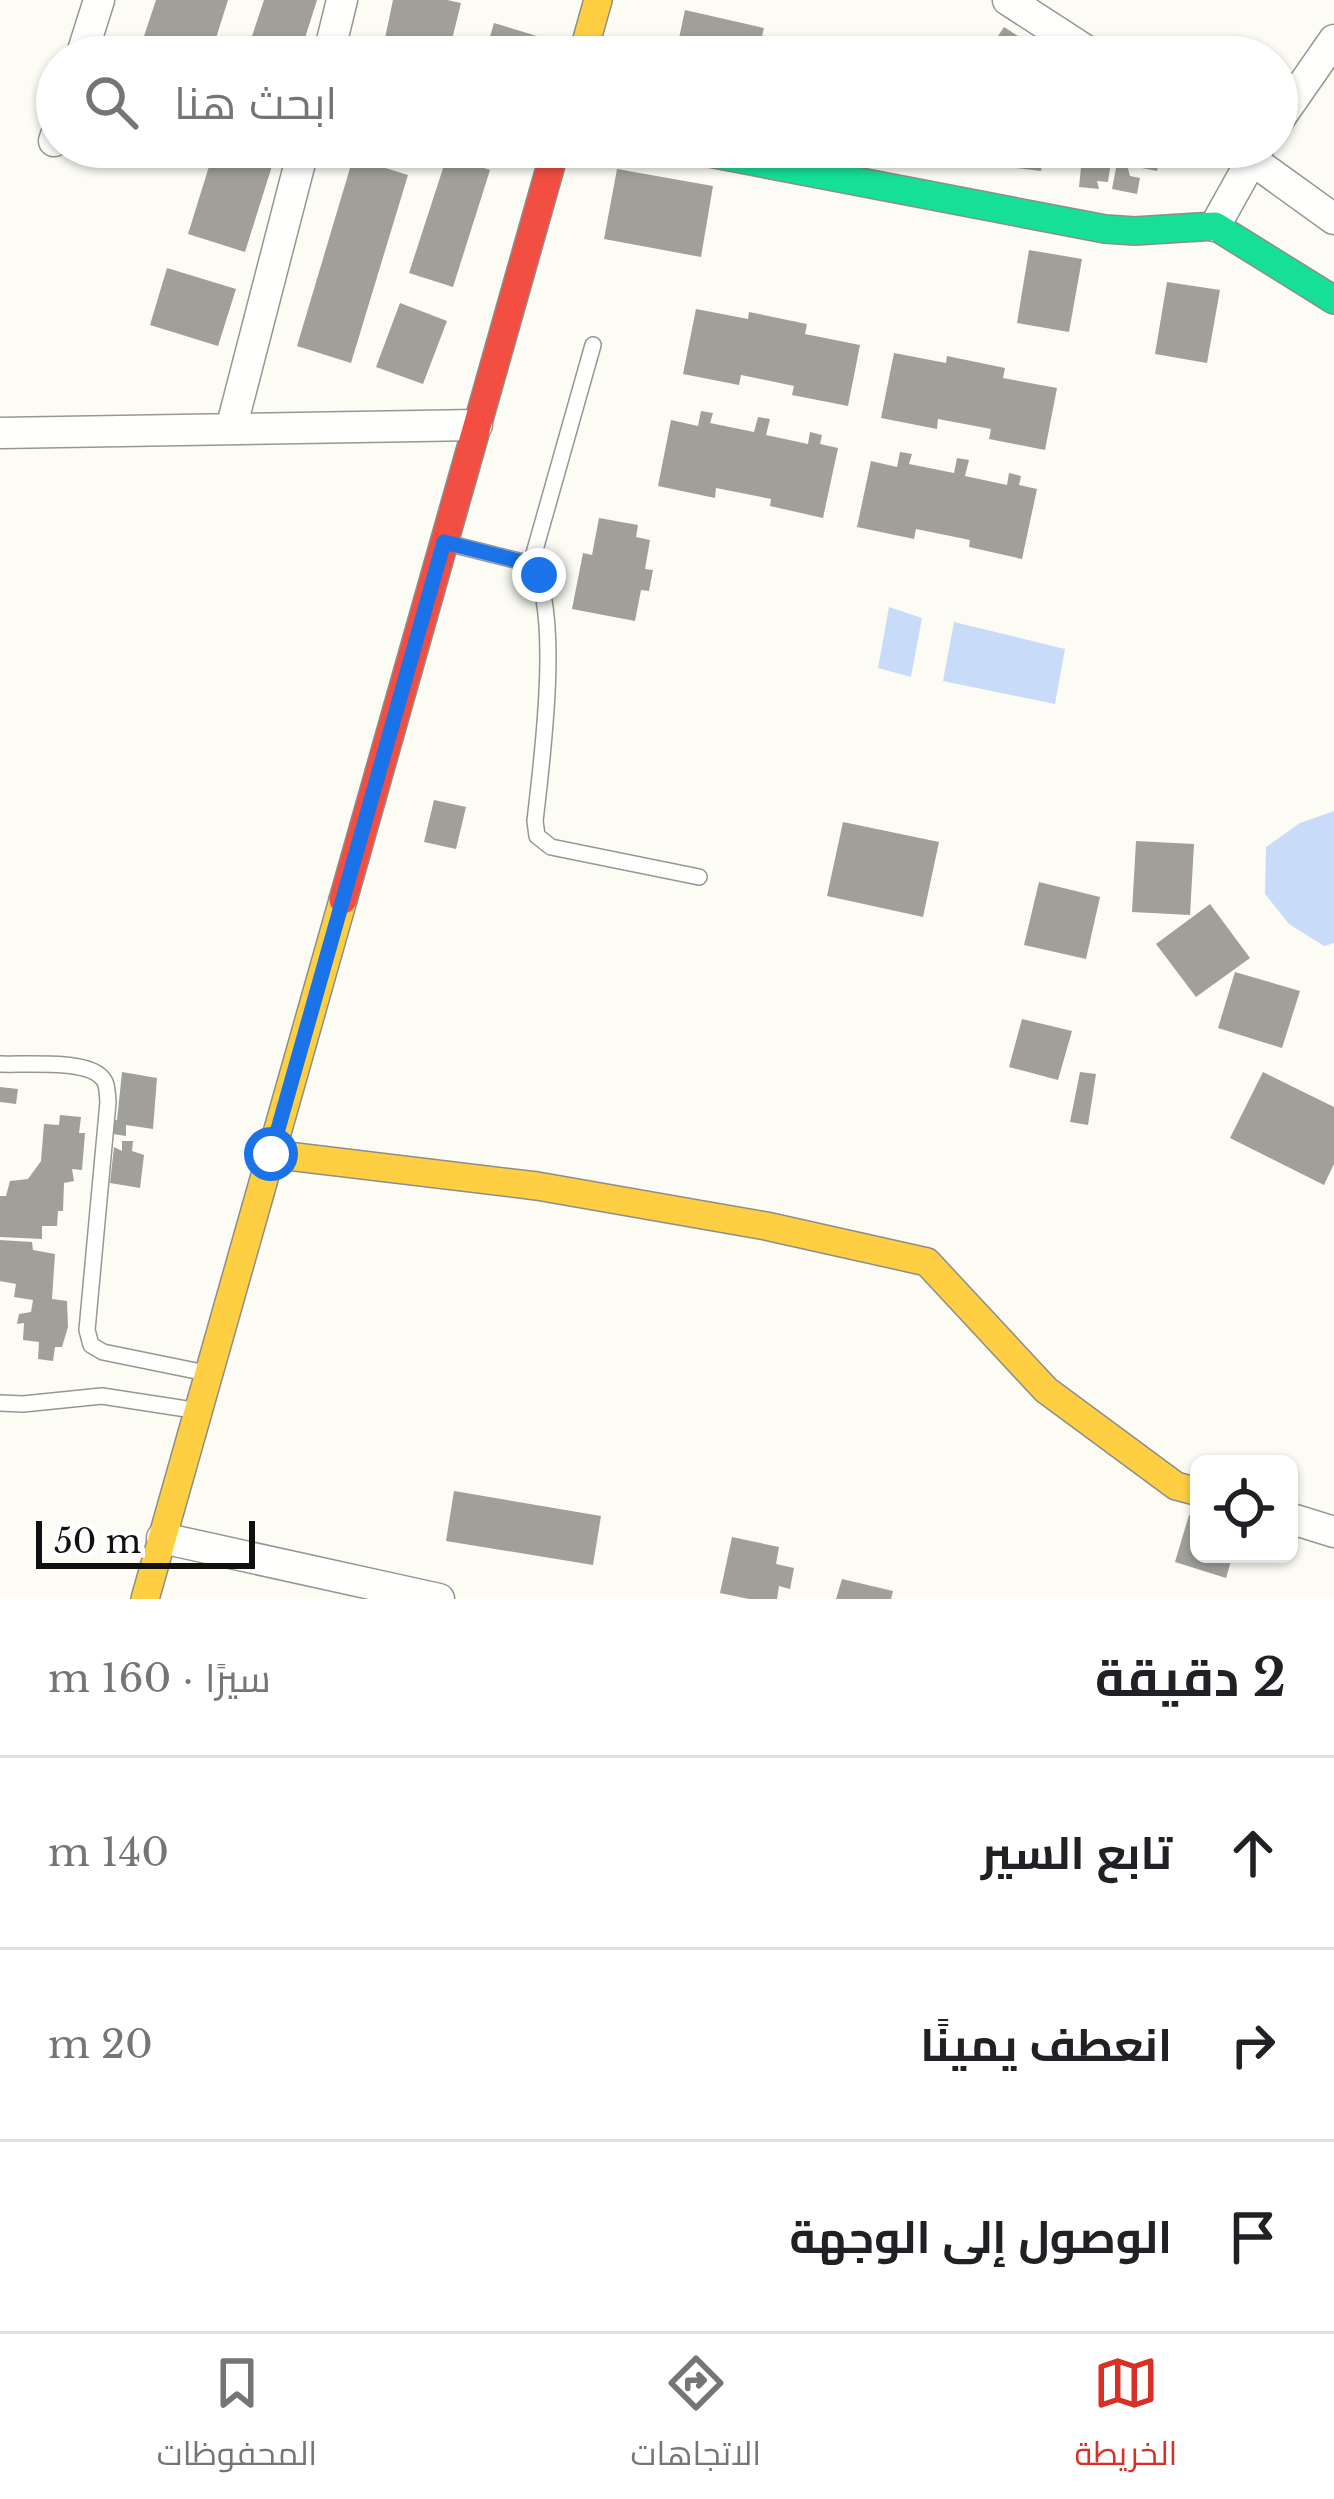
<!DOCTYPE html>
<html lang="ar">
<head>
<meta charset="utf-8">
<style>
	:root { --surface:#fff; --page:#f2f2f2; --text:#202124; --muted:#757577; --line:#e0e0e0; --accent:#d93025 }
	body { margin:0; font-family:"Libre Baskerville",Cairo,serif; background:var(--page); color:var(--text); direction:rtl }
	.controls { position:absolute; right:36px; bottom:36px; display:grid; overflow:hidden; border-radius:18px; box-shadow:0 3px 9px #0004 }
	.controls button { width:108px; height:108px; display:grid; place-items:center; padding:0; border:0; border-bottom:3px solid var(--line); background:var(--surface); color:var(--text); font:60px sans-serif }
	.scale { position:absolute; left:36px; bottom:30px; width:219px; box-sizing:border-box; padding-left:12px; border:6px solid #101010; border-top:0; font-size:33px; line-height:42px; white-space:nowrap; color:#101010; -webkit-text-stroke:9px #fff; paint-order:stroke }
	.stop { position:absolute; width:36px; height:36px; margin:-27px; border:9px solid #1a73e8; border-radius:50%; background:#fff }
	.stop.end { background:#1a73e8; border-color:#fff; box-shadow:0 3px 12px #0008 }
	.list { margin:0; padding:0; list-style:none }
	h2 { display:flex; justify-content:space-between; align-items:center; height:156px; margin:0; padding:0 48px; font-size:51px }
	h2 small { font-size:39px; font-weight:400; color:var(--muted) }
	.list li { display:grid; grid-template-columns:78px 1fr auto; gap:36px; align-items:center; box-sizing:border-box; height:192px; padding:0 48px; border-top:3px solid var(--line) }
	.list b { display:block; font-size:45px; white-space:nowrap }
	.list em { font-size:39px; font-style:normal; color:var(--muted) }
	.icon { flex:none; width:66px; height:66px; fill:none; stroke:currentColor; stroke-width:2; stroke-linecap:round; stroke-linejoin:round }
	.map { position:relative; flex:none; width:1334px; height:1599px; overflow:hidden; direction:ltr }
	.search { position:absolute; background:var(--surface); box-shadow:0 3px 9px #0004; left:36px; right:36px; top:36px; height:132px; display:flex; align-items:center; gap:30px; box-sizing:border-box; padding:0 42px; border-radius:66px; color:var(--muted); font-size:45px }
	.sheet { height:732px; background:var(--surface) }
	nav { display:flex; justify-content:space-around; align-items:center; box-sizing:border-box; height:168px; border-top:3px solid var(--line); background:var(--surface); font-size:33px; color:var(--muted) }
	nav a { display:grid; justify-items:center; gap:6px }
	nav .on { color:var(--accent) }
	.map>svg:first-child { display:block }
</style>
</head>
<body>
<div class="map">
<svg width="1334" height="1599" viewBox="0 0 1334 1599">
	<rect width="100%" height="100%" fill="#fcfcf5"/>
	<path fill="#c8dcf9" d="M 889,607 L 922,618 L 911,677 L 878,668 Z
		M 954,622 L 1065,649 L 1055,704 L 943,681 Z
		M 1334,811 L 1334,943 L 1324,946 L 1289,924 L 1265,894 L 1266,847 L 1300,823 Z"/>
	<path fill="#a09f9a" d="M 156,0 L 228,0 L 210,57 L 202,57 L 143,39 Z
		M 264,0 L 317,0 L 299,57 L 245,57 Z
		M 393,0 L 447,0 L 461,3 L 449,52 L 385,38 Z
		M 685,10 L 764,28 L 757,57 L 675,57 Z
		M 494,23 L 537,36 L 530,57 L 484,57 Z
		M 1004,27 L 1035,47 L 1028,57 L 1018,57 L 994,42 Z
		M 144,147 L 186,147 L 182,160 Z
		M 215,147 L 278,147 L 245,252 L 188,234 Z
		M 901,147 L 935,147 L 933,158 L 900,152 Z
		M 1013,147 L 1033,147 L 1044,153 L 1041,171 L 1009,167 Z
		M 1083,147 L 1113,147 L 1108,182 L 1097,181 L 1099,189 L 1079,187 Z
		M 1120,147 L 1162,147 L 1157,171 L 1127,165 L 1130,176 L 1140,178 L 1137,194 L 1112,189 Z
		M 447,156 L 490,170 L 453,287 L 409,273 Z
		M 353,158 L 408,175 L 351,363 L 297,346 Z
		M 617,169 L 713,186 L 701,257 L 604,239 Z
		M 1029,250 L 1082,259 L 1069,332 L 1017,323 Z
		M 167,268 L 236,289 L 218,346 L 150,325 Z
		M 1167,282 L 1220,290 L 1207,363 L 1155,354 Z
		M 400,303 L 447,321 L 423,384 L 376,367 Z
		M 696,309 L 748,319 L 749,312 L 807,324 L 805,334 L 860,345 L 848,406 L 792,395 L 794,386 L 741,375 L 739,385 L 683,374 Z
		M 894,353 L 946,363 L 947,356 L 1005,368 L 1003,378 L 1057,388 L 1045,450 L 989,439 L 991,429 L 938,419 L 937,429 L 881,418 Z
		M 701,411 L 713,413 L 710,423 L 754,432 L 758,417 L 770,419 L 766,435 L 808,444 L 810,432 L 822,435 L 820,444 L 838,448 L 823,518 L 770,506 L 771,499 L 716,488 L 715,498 L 658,486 L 671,420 L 698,426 Z
		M 900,452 L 912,454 L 909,464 L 954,473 L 957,458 L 969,460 L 965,476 L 1007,485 L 1009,473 L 1021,476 L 1019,485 L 1037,489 L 1022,559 L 969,547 L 970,540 L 916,529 L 914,539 L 857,527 L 871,461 L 897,467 Z
		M 599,518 L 638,525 L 636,537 L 650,540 L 645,569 L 653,570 L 649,591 L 641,590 L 635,621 L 572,609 L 583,553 L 592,555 Z
		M 434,800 L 466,807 L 456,849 L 424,842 Z
		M 843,822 L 939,842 L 923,917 L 827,896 Z
		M 1136,841 L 1194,844 L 1190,915 L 1132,912 Z
		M 1039,882 L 1100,897 L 1086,959 L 1024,945 Z
		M 1210,904 L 1250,958 L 1196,997 L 1156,944 Z
		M 1235,972 L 1300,991 L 1282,1048 L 1218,1028 Z
		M 1022,1019 L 1072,1031 L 1058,1080 L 1009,1067 Z
		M 122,1072 L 157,1078 L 153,1129 L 126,1125 L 126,1136 L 113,1134 L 113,1120 L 117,1120 Z
		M 1080,1072 L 1096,1074 L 1088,1125 L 1070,1122 Z
		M 1263,1072 L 1334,1107 L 1334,1164 L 1324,1185 L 1230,1138 Z
		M 0,1087 L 18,1089 L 16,1104 L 0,1102 Z
		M 60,1115 L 81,1117 L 79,1133 L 85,1133 L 82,1170 L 72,1169 L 74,1181 L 64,1183 L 63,1211 L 58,1211 L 57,1226 L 42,1226 L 42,1239 L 0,1237 L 0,1196 L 6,1196 L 10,1181 L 28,1179 L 41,1161 L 44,1124 L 59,1125 Z
		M 122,1141 L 133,1141 L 132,1151 L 144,1155 L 140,1188 L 110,1183 L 114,1147 L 122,1151 Z
		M 0,1240 L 32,1242 L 33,1250 L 55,1254 L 52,1299 L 67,1301 L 68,1327 L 62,1347 L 55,1347 L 53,1361 L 38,1359 L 39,1342 L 23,1340 L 24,1323 L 17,1324 L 19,1314 L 31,1312 L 33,1300 L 14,1297 L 16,1284 L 0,1281 Z
		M 454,1491 L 601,1516 L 593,1565 L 446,1541 Z
		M 1189,1515 L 1199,1518 L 1199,1554 L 1233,1554 L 1226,1578 L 1175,1562 Z
		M 732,1537 L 779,1547 L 776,1564 L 794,1568 L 790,1589 L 779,1586 L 777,1599 L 749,1599 L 720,1593 Z
		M 842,1579 L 893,1591 L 891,1599 L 836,1599 Z"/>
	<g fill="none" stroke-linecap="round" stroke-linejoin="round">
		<defs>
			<path id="lane" d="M 447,543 L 531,564 C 563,606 541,767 535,821 L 537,836 L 551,847 L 699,877
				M 531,564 L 593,345
				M 0,1064 C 24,1065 81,1060 99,1075 C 108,1081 107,1092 108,1102 L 87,1330 L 91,1345 L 103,1352 L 206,1373
				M 0,1403 L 23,1404 L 102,1396 L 193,1410"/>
			<path id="street" d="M 1008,0 L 1096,57
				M 81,57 L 99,0
				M 328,57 L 342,0
				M 1277,122 L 1334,40
				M 54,141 L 57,132
				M 1234,147 L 1334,219
				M 1215,226 L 1259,147
				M 231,429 L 304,147
				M 0,433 L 477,425
				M 1289,1518 L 1334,1532
				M 162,1538 L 439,1599"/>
			<path id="fast" d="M 678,147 L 1105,229 L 1135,231 L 1215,226 L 1334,300"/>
			<path id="slow" d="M 582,57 L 598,0
				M 271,1154 L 537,1186 L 766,1226 L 927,1262 L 1046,1390 L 1176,1486 L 1199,1492
				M 145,1599 L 343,900"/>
			<path id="jam" d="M 343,900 L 556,147"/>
		</defs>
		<use href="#lane" stroke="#969693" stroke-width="18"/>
		<use href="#street" stroke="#969693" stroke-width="33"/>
		<use href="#fast" stroke="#8d8d8a" stroke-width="30"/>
		<use href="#slow" stroke="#8d8d8a" stroke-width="30"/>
		<use href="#jam" stroke="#8d8d8a" stroke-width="30"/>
		<use href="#lane" stroke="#fffffe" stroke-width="15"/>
		<use href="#street" stroke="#fffffe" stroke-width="30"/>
		<use href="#fast" stroke="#16e098" stroke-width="27"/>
		<use href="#slow" stroke="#ffcf43" stroke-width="27"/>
		<use href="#jam" stroke="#f24e42" stroke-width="27"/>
	</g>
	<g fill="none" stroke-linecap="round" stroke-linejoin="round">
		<path stroke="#1a73e8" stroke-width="15" d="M 271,1154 L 444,542 L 531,564 L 539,575"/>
	</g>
</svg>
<div class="controls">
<button><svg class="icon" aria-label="locate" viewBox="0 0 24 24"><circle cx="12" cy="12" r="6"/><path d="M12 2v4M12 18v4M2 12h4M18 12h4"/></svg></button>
</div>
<div class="scale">50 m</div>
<div class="stop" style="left:271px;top:1154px"></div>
<div class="stop end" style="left:539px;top:575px"></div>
<div class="search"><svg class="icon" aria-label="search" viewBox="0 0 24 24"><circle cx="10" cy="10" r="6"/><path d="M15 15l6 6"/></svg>ابحث هنا</div>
</div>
<section class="sheet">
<h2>2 دقيقة<small>سيرًا · 160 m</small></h2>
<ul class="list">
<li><svg class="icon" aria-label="ahead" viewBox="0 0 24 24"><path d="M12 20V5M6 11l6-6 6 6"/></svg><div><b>تابع السير</b></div><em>140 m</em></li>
<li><svg class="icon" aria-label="right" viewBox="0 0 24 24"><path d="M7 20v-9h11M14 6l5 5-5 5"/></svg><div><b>انعطف يمينًا</b></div><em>20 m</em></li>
<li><svg class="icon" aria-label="arrive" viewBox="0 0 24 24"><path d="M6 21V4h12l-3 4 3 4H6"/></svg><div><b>الوصول إلى الوجهة</b></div></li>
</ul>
</section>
<nav>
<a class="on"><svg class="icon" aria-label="map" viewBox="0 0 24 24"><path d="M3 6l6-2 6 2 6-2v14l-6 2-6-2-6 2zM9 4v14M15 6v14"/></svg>الخريطة</a>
<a><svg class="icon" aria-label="directions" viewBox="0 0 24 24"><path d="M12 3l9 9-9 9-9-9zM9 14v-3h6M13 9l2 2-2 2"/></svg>الاتجاهات</a>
<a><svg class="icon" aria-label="saved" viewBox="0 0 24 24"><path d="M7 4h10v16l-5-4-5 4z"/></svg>المحفوظات</a>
</nav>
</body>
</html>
